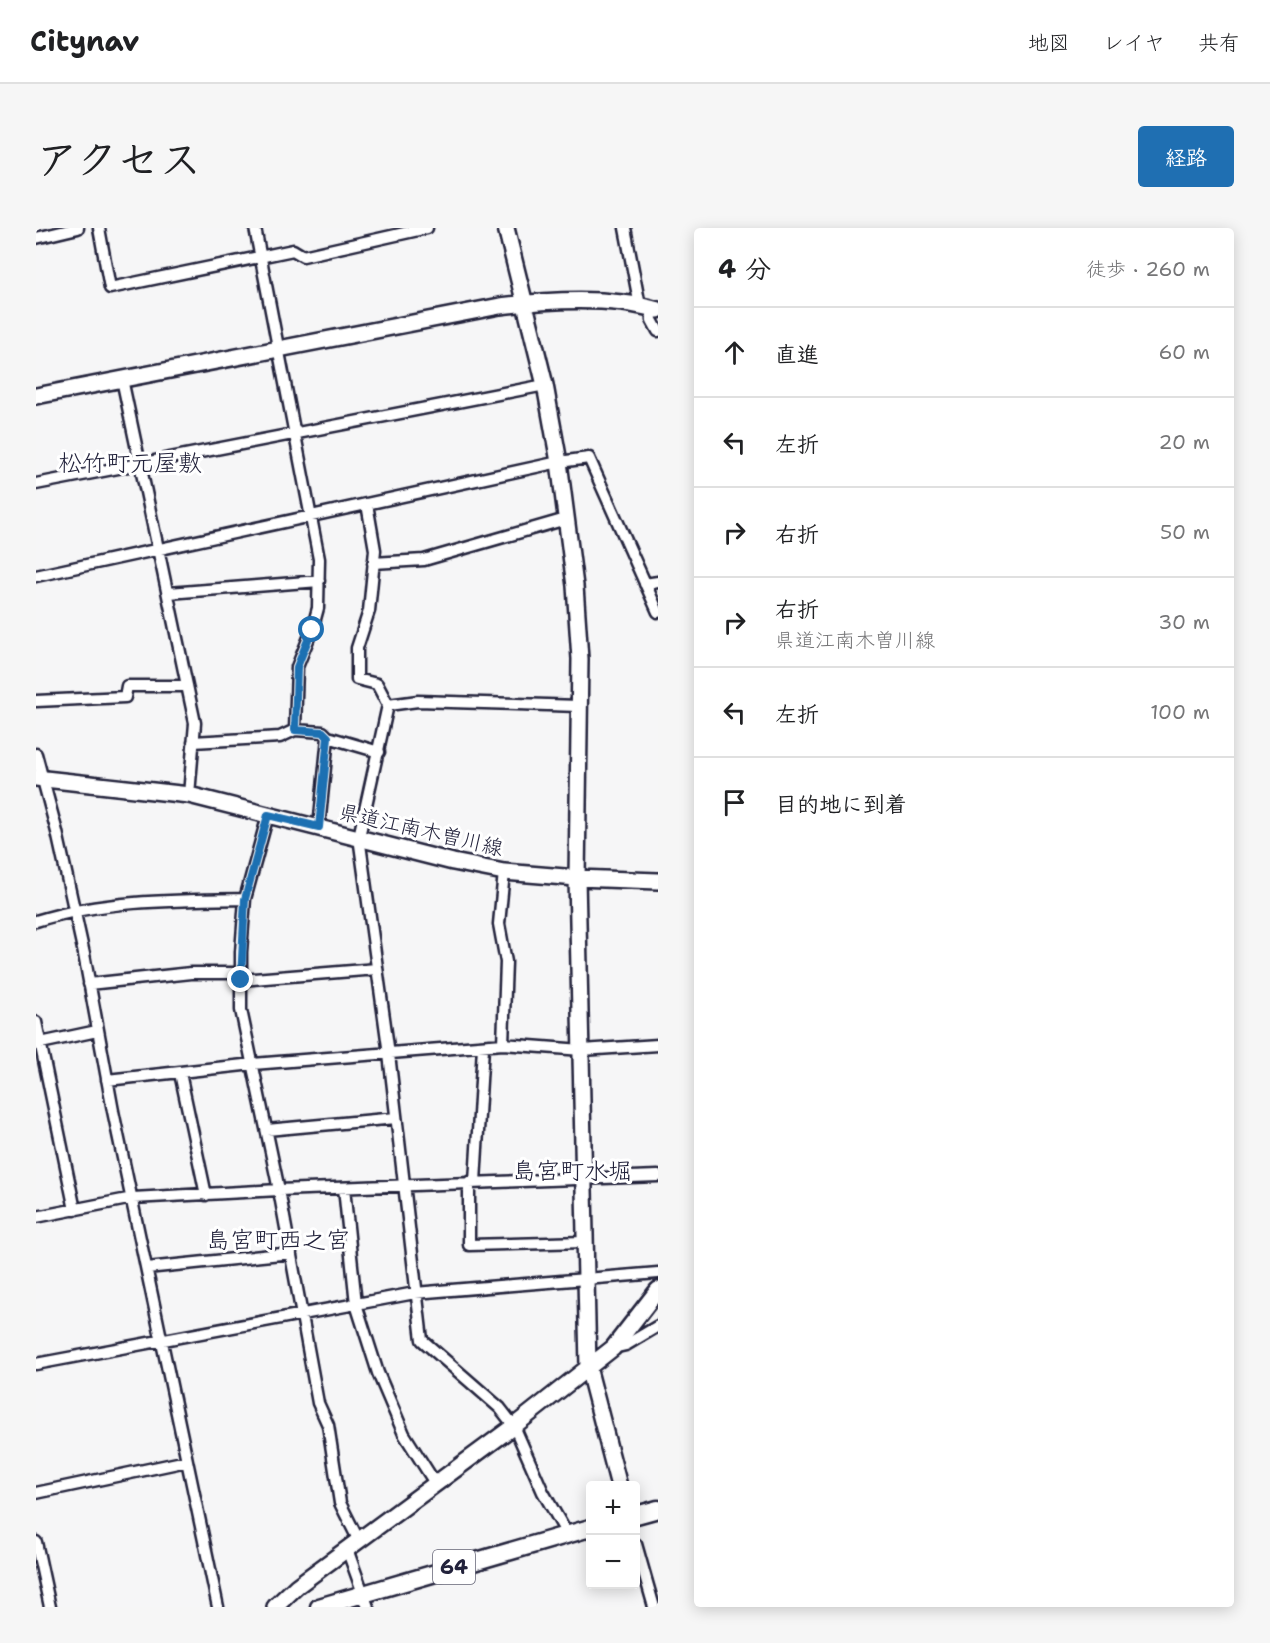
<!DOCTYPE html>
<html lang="ja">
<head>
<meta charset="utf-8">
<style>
	:root { --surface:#fff; --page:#f6f6f6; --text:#202124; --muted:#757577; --line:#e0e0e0; --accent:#1f6fb2 }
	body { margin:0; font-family:"Shantell Sans","Klee One",sans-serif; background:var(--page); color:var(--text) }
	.controls { position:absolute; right:18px; bottom:18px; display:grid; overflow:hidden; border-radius:6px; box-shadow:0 3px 15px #0003 }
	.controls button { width:54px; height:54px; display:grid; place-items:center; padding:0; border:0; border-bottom:2px solid var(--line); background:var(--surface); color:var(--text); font:30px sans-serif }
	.stop { position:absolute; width:18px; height:18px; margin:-14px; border:4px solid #1f6fb2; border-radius:50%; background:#fff }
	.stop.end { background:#1f6fb2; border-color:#fff; box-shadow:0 2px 6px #0008 }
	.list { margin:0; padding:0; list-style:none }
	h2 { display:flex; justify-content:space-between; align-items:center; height:78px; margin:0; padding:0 24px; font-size:26px }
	h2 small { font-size:20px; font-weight:400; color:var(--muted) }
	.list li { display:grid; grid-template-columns:39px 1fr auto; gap:18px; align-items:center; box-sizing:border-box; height:90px; padding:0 24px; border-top:2px solid var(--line) }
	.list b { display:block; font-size:22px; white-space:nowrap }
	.list p { margin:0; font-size:20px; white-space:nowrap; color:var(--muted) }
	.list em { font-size:20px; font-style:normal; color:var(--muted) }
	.icon { flex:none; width:33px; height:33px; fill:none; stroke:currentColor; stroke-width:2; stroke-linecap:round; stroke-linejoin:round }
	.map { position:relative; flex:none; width:622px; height:1379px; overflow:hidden; border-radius:6px }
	header { display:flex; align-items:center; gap:36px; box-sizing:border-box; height:84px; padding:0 30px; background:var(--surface); border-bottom:2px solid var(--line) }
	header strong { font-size:28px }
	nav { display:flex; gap:33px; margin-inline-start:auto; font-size:21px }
	.intro { display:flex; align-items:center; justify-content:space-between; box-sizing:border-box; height:144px; padding:0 36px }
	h1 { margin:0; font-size:42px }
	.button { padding:15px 27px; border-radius:6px; background:var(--accent); color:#fff; font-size:21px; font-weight:700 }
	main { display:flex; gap:36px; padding:0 36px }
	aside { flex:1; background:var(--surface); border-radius:6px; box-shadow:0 3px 15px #0003 }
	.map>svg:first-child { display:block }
</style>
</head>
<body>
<header>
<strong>Citynav</strong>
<nav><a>地図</a><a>レイヤ</a><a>共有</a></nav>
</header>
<div class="intro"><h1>アクセス</h1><a class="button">経路</a></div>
<main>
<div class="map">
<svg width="622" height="1379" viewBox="0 0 622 1379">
	<rect width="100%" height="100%" fill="#f6f6f7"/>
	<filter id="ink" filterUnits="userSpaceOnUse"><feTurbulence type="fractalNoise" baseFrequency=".0167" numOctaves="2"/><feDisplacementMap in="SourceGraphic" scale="12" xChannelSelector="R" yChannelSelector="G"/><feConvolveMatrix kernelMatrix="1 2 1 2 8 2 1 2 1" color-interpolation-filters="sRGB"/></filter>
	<g filter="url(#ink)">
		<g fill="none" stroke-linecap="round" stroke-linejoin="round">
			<defs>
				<path id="street" d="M 63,0 L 74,60 L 257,22 L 267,28 L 391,0
					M 219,0 L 283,331 L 282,380 L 276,402 L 261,439 L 259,502
					M 589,0 L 604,78
					M 0,10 L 42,0
					M 615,80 L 616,92 L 622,103
					M 86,151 L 159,495 L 153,567
					M 0,256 L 509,157
					M 331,276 L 339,322 L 333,383 L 321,420 L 321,451 L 341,456 L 352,477 L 323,609 L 353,826 L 386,1112 L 464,1180 L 478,1198 L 507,1264 L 531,1306
					M 337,335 L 388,332 L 530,291
					M 0,348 L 523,234 L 553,230 L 622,384
					M 609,356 L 622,354
					M 133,365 L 283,353
					M 0,473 L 89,469 L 91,458 L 150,458
					M 352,477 L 382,473 L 543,478
					M 157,514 L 244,509 L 259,502 L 287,504 L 292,509 L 343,524
					M 0,526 L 21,604 L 48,726 L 77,883 L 182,1379
					M 232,587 L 209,671 L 205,724 L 205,782 L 243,962 L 282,1175 L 292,1197 L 304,1275 L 322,1311
					M 283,599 L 292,509
					M 0,693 C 67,672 139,672 209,671
					M 205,752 L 341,741
					M 53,756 L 155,745 L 205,745
					M 0,794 L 39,982
					M 0,816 L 61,803
					M 467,816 L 470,734 L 463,696 L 468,644
					M 144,845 L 170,967
					M 71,852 L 217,836 L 467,816 L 546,822 L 622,817
					M 231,902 L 360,890
					M 433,954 L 433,1017 L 549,1014
					M 439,954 L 447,819
					M 308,960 L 320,1076 L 342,1145 L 368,1206 L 399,1255
					M 0,989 L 97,970 L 243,962 L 622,948
					M 111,1040 L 255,1025
					M 577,1120 L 590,1117 L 622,1098
					M 0,1136 L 379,1065 L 622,1045
					M 0,1265 L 151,1233
					M 0,1314 L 14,1379
					M 600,1316 L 618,1379
					M 311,1321 L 332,1379"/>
				<path id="secondary" d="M 470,0 L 509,157 L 523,234 L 539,358 L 544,431 L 541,650 L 552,1139 L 583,1258
					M 0,168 L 464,78 C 514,72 573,68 622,82
					M 0,550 L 153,567 L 417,634 L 468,644 L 541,650 L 622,653
					M 239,1379 L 261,1358 L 478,1198 L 577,1120 L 622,1062"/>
				<path id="primary" d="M 600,1287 L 622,1281
					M 283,1379 L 554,1300"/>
			</defs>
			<use href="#street" stroke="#22223b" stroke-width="15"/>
			<use href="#secondary" stroke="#22223b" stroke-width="20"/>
			<use href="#primary" stroke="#22223b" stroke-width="21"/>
			<use href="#street" stroke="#fff" stroke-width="10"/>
			<use href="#secondary" stroke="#fff" stroke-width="15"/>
			<use href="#primary" stroke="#fff" stroke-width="16"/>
		</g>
	</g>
	<g fill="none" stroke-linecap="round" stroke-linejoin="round" filter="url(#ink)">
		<path stroke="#1f6fb2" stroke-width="8" d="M 205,752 L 209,671 L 232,587 L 283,599 L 292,509 L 287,504 L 259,502 L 261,439 L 276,402"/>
	</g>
	<g text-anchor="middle" stroke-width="6" stroke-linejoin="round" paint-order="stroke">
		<rect fill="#fff" stroke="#646476" stroke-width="1.5" x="397" y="1322" width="42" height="34" rx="4.5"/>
		<g font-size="20" font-weight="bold" fill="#22223b">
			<text x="418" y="1346">64</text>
		</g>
		<g font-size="21" fill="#22223b" stroke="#fff">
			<text transform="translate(385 602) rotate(13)" y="7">県道江南木曽川線</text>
		</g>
		<g font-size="24" fill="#22223b" stroke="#fff">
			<text x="94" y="243">松竹町元屋敷</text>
			<text x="536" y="951">島宮町水堀</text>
			<text x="242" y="1020">島宮町西之宮</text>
		</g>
	</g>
</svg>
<div class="controls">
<button>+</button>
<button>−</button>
</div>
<div class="stop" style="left:276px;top:402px"></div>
<div class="stop end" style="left:205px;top:752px"></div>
</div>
<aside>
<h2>4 分<small>徒歩 · 260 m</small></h2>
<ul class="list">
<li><svg class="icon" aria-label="ahead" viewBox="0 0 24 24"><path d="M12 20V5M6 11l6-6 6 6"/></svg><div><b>直進</b></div><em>60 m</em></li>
<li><svg class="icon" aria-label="left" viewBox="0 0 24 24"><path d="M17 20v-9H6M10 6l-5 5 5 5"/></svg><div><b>左折</b></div><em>20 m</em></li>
<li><svg class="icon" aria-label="right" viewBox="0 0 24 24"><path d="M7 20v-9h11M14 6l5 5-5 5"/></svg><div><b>右折</b></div><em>50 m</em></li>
<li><svg class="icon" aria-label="right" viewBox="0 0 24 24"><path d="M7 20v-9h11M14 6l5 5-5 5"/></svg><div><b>右折</b><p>県道江南木曽川線</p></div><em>30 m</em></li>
<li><svg class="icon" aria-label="left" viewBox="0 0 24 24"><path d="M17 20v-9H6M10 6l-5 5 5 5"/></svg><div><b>左折</b></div><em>100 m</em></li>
<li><svg class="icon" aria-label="arrive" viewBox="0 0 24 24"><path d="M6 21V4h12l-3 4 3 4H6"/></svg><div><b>目的地に到着</b></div></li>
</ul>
</aside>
</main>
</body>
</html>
